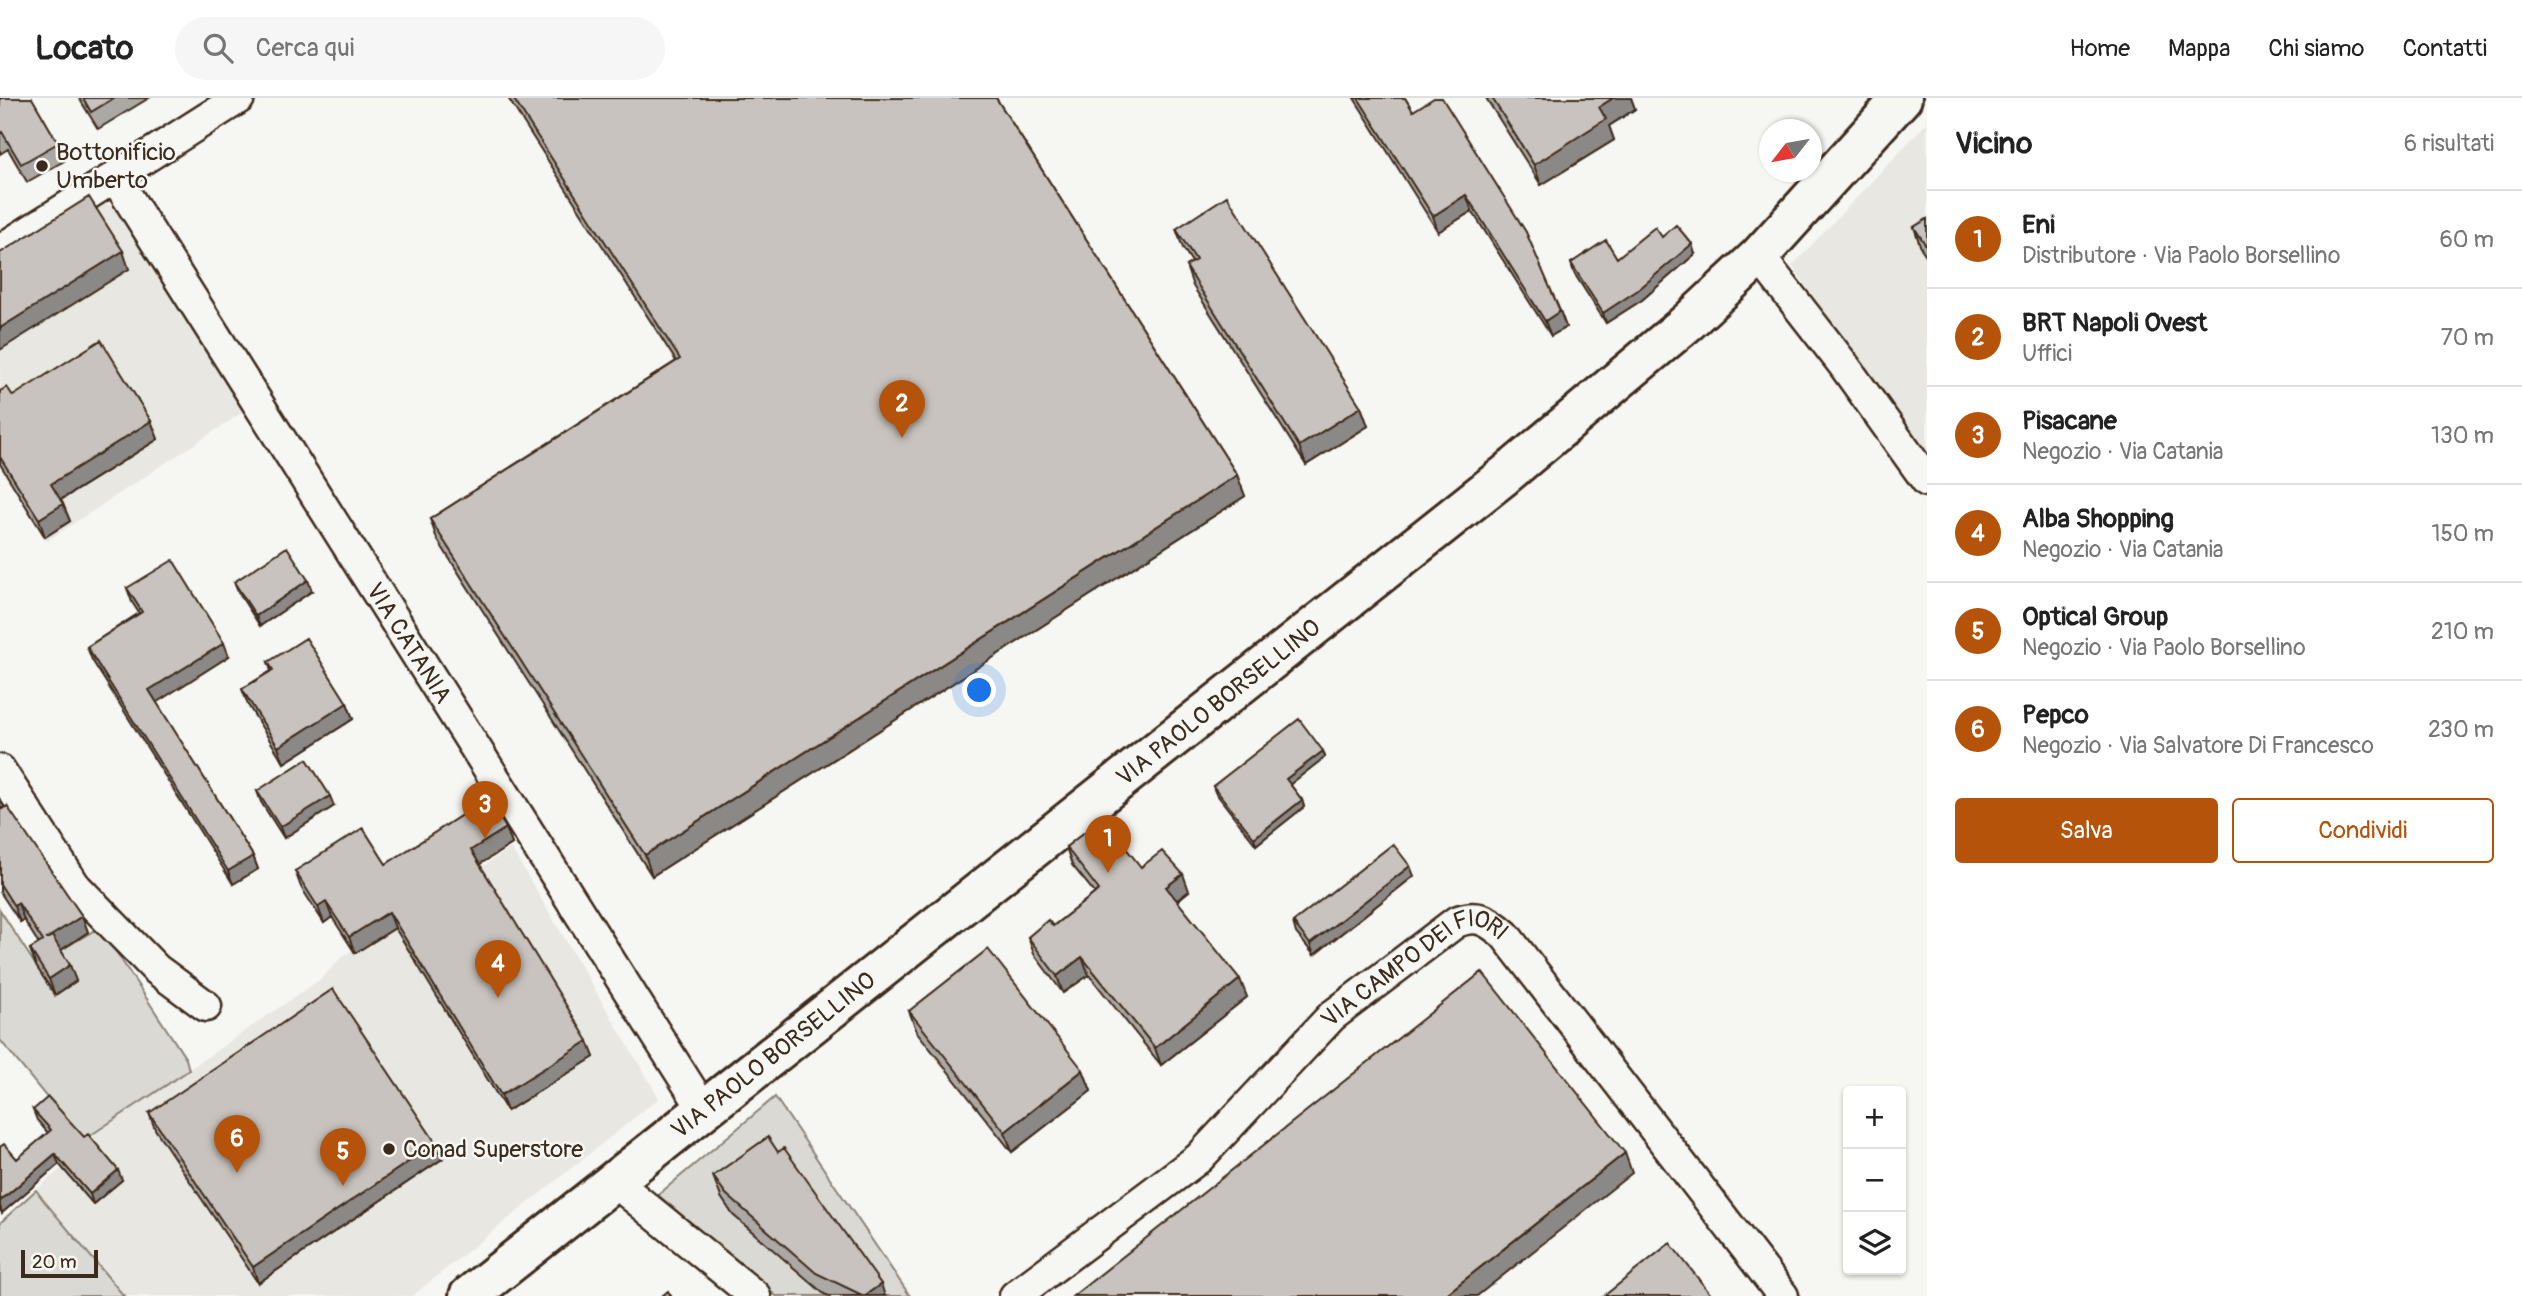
<!DOCTYPE html>
<html lang="it">
<head>
<meta charset="utf-8">
<style>
	:root { --surface:#fff; --page:#f6f6f6; --text:#222; --muted:#767676; --line:#e0e0e0; --accent:#b45309 }
	body { margin:0; font-family:Pangolin,sans-serif; background:var(--page); color:var(--text) }
	.controls { position:absolute; right:21px; bottom:21px; display:grid; overflow:hidden; border-radius:7px; box-shadow:0 2px 5px #0004 }
	.controls button { width:63px; height:63px; display:grid; place-items:center; padding:0; border:0; border-bottom:2px solid var(--line); background:var(--surface); color:var(--text); font:35px sans-serif }
	.compass { position:absolute; left:1759px; top:21px; width:63px; height:63px; border-radius:50%; background:var(--surface); box-shadow:0 2px 5px #0004; rotate:239deg }
	.scale { position:absolute; left:21px; bottom:18px; width:77px; box-sizing:border-box; padding-left:7px; border:4px solid #3b2a1e; border-top:0; font-size:19px; line-height:24px; white-space:nowrap; color:#3b2a1e; -webkit-text-stroke:5px #f6f6f2; paint-order:stroke }
	.you { position:absolute; left:980px; top:593px; width:24px; height:24px; margin:-18px; border:5px solid #fff; border-radius:50%; background:#1a73e8; box-shadow:0 0 0 10px #1a73e833 }
	.badge { display:grid; place-items:center; width:46px; height:46px; border-radius:50%; background:var(--accent); color:#fff; font-size:23px; font-weight:700 }
	.pin { position:absolute; translate:-50% -58px; filter:drop-shadow(0 2px 4px #0008) }
	.pin::after { content:''; position:absolute; top:37px; width:24px; height:21px; background:inherit; clip-path:polygon(0 0,100% 0,50% 100%) }
	.list { margin:0; padding:0; list-style:none }
	h2 { display:flex; justify-content:space-between; align-items:center; height:91px; margin:0; padding:0 28px; font-size:30px }
	h2 small { font-size:23px; font-weight:400; color:var(--muted) }
	.list li { display:grid; grid-template-columns:46px 1fr auto; gap:21px; align-items:center; box-sizing:border-box; height:98px; padding:0 28px; border-top:2px solid var(--line) }
	.list b { display:block; font-size:26px; white-space:nowrap }
	.list p { margin:0; font-size:23px; white-space:nowrap; color:var(--muted) }
	.list em { font-size:23px; font-style:normal; color:var(--muted) }
	.actions { display:flex; gap:14px; padding:21px 28px }
	.actions a { flex:1; padding:16px 0; border:2px solid var(--accent); border-radius:7px; text-align:center; font-size:24px; color:var(--accent) }
	.actions .main { background:var(--accent); color:#fff }
	.icon { flex:none; width:38px; height:38px; fill:none; stroke:currentColor; stroke-width:2; stroke-linecap:round; stroke-linejoin:round }
	.map { position:relative; flex:none; width:1927px; height:1198px; overflow:hidden }
	header { display:flex; align-items:center; gap:42px; box-sizing:border-box; height:98px; padding:0 35px; background:var(--surface); border-bottom:2px solid var(--line) }
	header strong { font-size:33px }
	nav { display:flex; gap:38px; margin-inline-start:auto; font-size:24px }
	.search { width:490px; height:63px; background:var(--page); display:flex; align-items:center; gap:18px; box-sizing:border-box; padding:0 24px; border-radius:38px; color:var(--muted); font-size:26px }
	main { display:flex }
	aside { flex:1; background:var(--surface) }
	.map>svg:first-child { display:block }
</style>
</head>
<body>
<header>
<strong>Locato</strong>
<div class="search"><svg class="icon" aria-label="search" viewBox="0 0 24 24"><circle cx="10" cy="10" r="6"/><path d="M15 15l6 6"/></svg>Cerca qui</div>
<nav><a>Home</a><a>Mappa</a><a>Chi siamo</a><a>Contatti</a></nav>
</header>
<main>
<div class="map">
<svg width="1927" height="1198" viewBox="0 0 1927 1198">
	<rect width="100%" height="100%" fill="#f6f6f2"/>
	<filter id="ink" filterUnits="userSpaceOnUse"><feTurbulence type="fractalNoise" baseFrequency=".0143" numOctaves="2"/><feDisplacementMap in="SourceGraphic" scale="14" xChannelSelector="R" yChannelSelector="G"/><feConvolveMatrix kernelMatrix="1 2 1 2 8 2 1 2 1" color-interpolation-filters="sRGB"/></filter>
	<g filter="url(#ink)">
		<path fill="#e8e7e2" d="M 1927,25 L 1927,359 L 1792,168 Z
			M 94,102 L 116,109 L 246,312 L 47,443 L 0,370 L 0,165 Z
			M 511,750 L 659,1000 L 412,1198 L 124,1198 L 36,1092 L 91,1046 L 93,1037 L 321,881 L 342,859 Z"/>
		<path fill="#dad9d3" stroke="#8a8278" stroke-width="2" d="M 0,812 L 55,897 L 58,854 L 100,829 L 186,961 L 189,972 L 82,1043 L 0,942 Z
			M 775,999 L 910,1198 L 776,1198 L 658,1097 Z
			M 36,1092 L 44,1103 L 124,1198 L 0,1198 L 0,1125 Z"/>
		<g fill="none" stroke-linecap="round" stroke-linejoin="round">
			<defs>
				<g id="minor">
					<path id="s1" d="M 115,79 L 704,1012"/>
					<path d="M 0,152 L 239,0"/>
					<path d="M 1759,158 L 1843,266 L 1927,383"/>
					<path d="M 0,672 L 75,788 L 156,871 L 206,908"/>
					<path d="M 615,1084 L 755,1198"/>
					<path id="s2" d="M 1015,1198 L 1199,1060 L 1332,918 L 1456,824 C 1478,815 1489,823 1505,837 L 1783,1198"/>
				</g>
				<g id="secondary">
					<path id="s3" d="M 469,1198 L 1504,378 L 1688,224 L 1759,158 L 1902,0"/>
				</g>
			</defs>
			<use href="#minor" stroke="#3b2a1e" stroke-width="35"/>
			<use href="#secondary" stroke="#3b2a1e" stroke-width="44"/>
			<use href="#minor" stroke="#f6f6f2" stroke-width="30"/>
			<use href="#secondary" stroke="#f6f6f2" stroke-width="38"/>
		</g>
		<path fill="#aca8a3" stroke="#3b2a1e" stroke-width="2" d="M 0,0 L 58,45 L 64,63 L 27,84 L 8,51 L 0,56 Z
			M 79,0 L 149,0 L 98,31 Z
			M 508,0 L 996,0 L 1237,377 L 1245,398 L 652,778 L 437,441 L 430,421 L 676,263 Z
			M 1354,0 L 1405,0 L 1413,13 L 1560,213 L 1566,229 L 1551,238 L 1472,113 L 1438,134 Z
			M 1486,0 L 1631,0 L 1635,11 L 1609,28 L 1614,42 L 1541,87 Z
			M 1927,121 L 1927,159 L 1921,150 L 1914,129 Z
			M 1176,131 L 1361,309 L 1368,328 L 1306,367 L 1193,188 L 1186,168 L 1192,164 L 1183,150 Z
			M 1662,139 L 1695,156 L 1642,202 L 1606,225 L 1574,175 L 1571,165 L 1617,160 Z
			M 0,293 L 13,298 L 151,323 L 158,341 L 61,402 L 70,423 L 45,439 L 0,366 Z
			M 234,484 L 312,493 L 260,528 L 238,494 Z
			M 127,490 L 229,558 L 156,604 L 253,758 L 258,771 L 233,786 L 92,562 L 87,549 L 139,515 L 132,504 Z
			M 268,564 L 347,605 L 353,621 L 284,665 L 248,607 L 242,591 L 271,573 Z
			M 1323,653 L 1325,659 L 1290,686 L 1302,702 L 1304,709 L 1256,747 L 1215,694 L 1213,688 Z
			M 257,693 L 334,708 L 284,740 L 261,704 Z
			M 0,707 L 82,818 L 88,834 L 61,852 L 76,883 L 55,897 L 36,868 L 30,851 L 39,846 L 24,822 L 20,824 L 0,794 Z
			M 506,730 L 512,746 L 479,766 L 594,959 L 507,1013 L 395,830 L 355,855 L 332,819 L 324,825 L 301,789 L 295,773 L 386,766 Z
			M 1066,749 L 1141,769 L 1189,793 L 1177,803 L 1247,899 L 1161,967 L 1089,877 L 1063,895 L 1034,856 L 1028,839 L 1053,828 L 1095,795 L 1072,767 Z
			M 1414,778 L 1314,857 L 1296,835 L 1293,824 Z
			M 909,913 L 1083,972 L 1091,993 L 1012,1054 L 917,934 Z
			M 33,1012 L 122,1082 L 93,1106 L 59,1066 L 2,1115 L 0,1112 L 0,1049 L 17,1061 L 48,1035 L 37,1022 Z
			M 149,1015 L 442,1061 L 258,1185 L 155,1031 Z
			M 713,1078 L 885,1198 L 829,1198 L 824,1196 L 733,1117 L 721,1099 Z"/>
		<path fill="#8c8885" stroke="#3b2a1e" stroke-width="2" d="M 1613,0 L 1631,0 L 1635,11 L 1609,28 L 1614,42 L 1541,87 L 1534,67 L 1599,9 Z
			M 1466,97 L 1472,113 L 1438,134 L 1433,118 Z
			M 1692,146 L 1695,156 L 1642,202 L 1606,225 L 1603,215 Z
			M 123,153 L 129,171 L 0,252 L 0,230 Z
			M 1560,213 L 1566,229 L 1551,238 L 1545,223 Z
			M 1361,309 L 1368,328 L 1306,367 L 1299,348 Z
			M 151,323 L 158,341 L 57,404 L 51,386 Z
			M 1237,377 L 1245,398 L 652,778 L 645,757 Z
			M 63,406 L 70,423 L 45,439 L 39,421 Z
			M 308,482 L 312,493 L 260,528 L 256,518 Z
			M 224,545 L 229,558 L 154,606 L 149,592 Z
			M 347,605 L 353,621 L 284,665 L 278,649 Z
			M 1323,653 L 1325,659 L 1288,688 L 1286,681 Z
			M 330,698 L 334,708 L 284,740 L 280,729 Z
			M 1302,702 L 1304,709 L 1256,747 L 1254,740 Z
			M 506,730 L 512,746 L 477,768 L 471,752 Z
			M 253,758 L 258,771 L 233,786 L 228,773 Z
			M 1410,768 L 1414,778 L 1314,857 L 1310,846 Z
			M 1183,776 L 1189,793 L 1172,806 L 1166,789 Z
			M 326,804 L 332,819 L 324,825 L 318,809 Z
			M 18,805 L 24,822 L 20,824 L 14,808 Z
			M 389,814 L 395,830 L 355,855 L 349,839 Z
			M 82,818 L 88,834 L 52,858 L 46,841 Z
			M 1082,859 L 1089,877 L 1063,895 L 1057,878 Z
			M 70,867 L 76,883 L 55,897 L 49,881 Z
			M 1240,881 L 1247,899 L 1161,967 L 1155,950 Z
			M 588,943 L 594,959 L 507,1013 L 501,997 Z
			M 1083,972 L 1091,993 L 1012,1054 L 1005,1034 Z
			M 436,1045 L 442,1061 L 258,1185 L 253,1169 Z
			M 1625,1055 L 1632,1075 L 1477,1198 L 1444,1198 Z
			M 55,1056 L 59,1066 L 2,1115 L 0,1108 L 0,1103 Z
			M 118,1072 L 122,1082 L 93,1106 L 90,1096 Z
			M 881,1186 L 885,1198 L 864,1198 Z"/>
		<path fill="#c8c3be" stroke="#3b2a1e" stroke-width="2" d="M 0,0 L 32,0 L 58,45 L 21,66 L 2,34 L 0,36 Z
			M 83,0 L 114,0 L 91,14 Z
			M 513,0 L 996,0 L 1237,377 L 645,757 L 430,421 L 680,261 Z
			M 1358,0 L 1405,0 L 1413,13 L 1434,0 L 1442,0 L 1526,134 L 1560,213 L 1545,223 L 1466,97 L 1433,118 Z
			M 1492,0 L 1613,0 L 1599,9 L 1606,21 L 1534,67 Z
			M 1227,98 L 1361,309 L 1299,348 L 1186,168 L 1196,162 L 1176,131 Z
			M 89,99 L 123,153 L 0,230 L 0,155 Z
			M 1927,121 L 1927,149 L 1914,129 Z
			M 1676,127 L 1692,146 L 1638,192 L 1603,215 L 1571,165 L 1606,142 L 1617,160 L 1655,129 L 1662,139 Z
			M 101,242 L 151,323 L 51,386 L 63,406 L 39,421 L 0,359 L 0,293 L 7,289 L 13,298 Z
			M 287,449 L 308,482 L 256,518 L 234,484 Z
			M 173,462 L 224,545 L 149,592 L 253,758 L 228,773 L 87,549 L 142,514 L 127,490 Z
			M 306,540 L 347,605 L 278,649 L 242,591 L 273,572 L 268,564 Z
			M 1299,621 L 1323,653 L 1286,681 L 1302,702 L 1254,740 L 1213,688 Z
			M 307,661 L 330,698 L 280,729 L 257,693 Z
			M 488,700 L 506,730 L 471,752 L 588,943 L 501,997 L 389,814 L 349,839 L 326,804 L 318,809 L 295,773 L 363,730 L 386,766 Z
			M 0,707 L 2,711 L 7,708 L 82,818 L 46,841 L 52,838 L 70,867 L 49,881 L 30,851 L 43,843 L 18,805 L 14,808 L 0,786 Z
			M 1102,720 L 1141,769 L 1162,753 L 1183,776 L 1166,789 L 1240,881 L 1155,950 L 1082,859 L 1057,878 L 1028,839 L 1048,822 L 1053,828 L 1099,792 L 1066,749 Z
			M 1393,746 L 1410,768 L 1310,846 L 1293,824 Z
			M 988,851 L 1083,972 L 1005,1034 L 909,913 Z
			M 1482,874 L 1625,1055 L 1444,1198 L 1073,1198 Z
			M 333,891 L 436,1045 L 253,1169 L 149,1015 Z
			M 48,999 L 84,1039 L 88,1036 L 118,1072 L 90,1096 L 55,1056 L 0,1103 L 0,1049 L 4,1046 L 17,1061 L 51,1032 L 33,1012 Z
			M 768,1039 L 778,1054 L 784,1050 L 881,1186 L 864,1198 L 816,1175 L 726,1096 L 713,1078 Z
			M 1670,1145 L 1712,1198 L 1604,1198 Z
			M 668,1193 L 671,1198 L 662,1198 Z"/>
	</g>
	<g fill="#3b2a1e" stroke="#f6f6f2" stroke-width="2.5">
		<circle cx="42" cy="68" r="7"/>
		<circle cx="389" cy="1051" r="7"/>
	</g>
	<g text-anchor="middle" stroke-width="5" stroke-linejoin="round" paint-order="stroke">
		<g font-size="24" fill="#3b2a1e" stroke="#f6f6f2" text-anchor="start">
			<text x="56" y="62">Bottonificio<tspan x="56" dy="28">Umberto</tspan></text>
			<text x="403" y="1059">Conad Superstore</text>
		</g>
		<g font-size="24" fill="#3b2a1e" stroke="#f6f6f2">
			<text dy="8" stroke="none"><textPath href="#s1" startOffset="551">VIA CATANIA</textPath></text>
			<text dy="8" stroke="none"><textPath href="#s3" startOffset="956">VIA PAOLO BORSELLINO</textPath></text>
			<text dy="8" stroke="none"><textPath href="#s2" startOffset="525">VIA CAMPO DEI FIORI</textPath></text>
			<text dy="8" stroke="none"><textPath href="#s3" startOffset="388">VIA PAOLO BORSELLINO</textPath></text>
		</g>
	</g>
</svg>
<div class="controls">
<button>+</button>
<button>−</button>
<button><svg class="icon" aria-label="layers" viewBox="0 0 24 24"><path d="M12 4l9 5-9 5-9-5zM3 14l9 5 9-5"/></svg></button>
</div>
<svg class="compass" viewBox="-18 -18 36 36"><path d="M0-13l5 13h-10z" fill="#e53935"/><path d="M0 13l5-13h-10z" fill="#767676"/></svg>
<div class="scale">20 m</div>
<div class="you"></div>
<div class="pin badge" style="left:1108px;top:775px">1</div>
<div class="pin badge" style="left:902px;top:340px">2</div>
<div class="pin badge" style="left:485px;top:741px">3</div>
<div class="pin badge" style="left:498px;top:900px">4</div>
<div class="pin badge" style="left:343px;top:1088px">5</div>
<div class="pin badge" style="left:237px;top:1075px">6</div>
</div>
<aside>
<h2>Vicino<small>6 risultati</small></h2>
<ul class="list">
<li><span class="badge">1</span><div><b>Eni</b><p>Distributore · Via Paolo Borsellino</p></div><em>60 m</em></li>
<li><span class="badge">2</span><div><b>BRT Napoli Ovest</b><p>Uffici</p></div><em>70 m</em></li>
<li><span class="badge">3</span><div><b>Pisacane</b><p>Negozio · Via Catania</p></div><em>130 m</em></li>
<li><span class="badge">4</span><div><b>Alba Shopping</b><p>Negozio · Via Catania</p></div><em>150 m</em></li>
<li><span class="badge">5</span><div><b>Optical Group</b><p>Negozio · Via Paolo Borsellino</p></div><em>210 m</em></li>
<li><span class="badge">6</span><div><b>Pepco</b><p>Negozio · Via Salvatore Di Francesco</p></div><em>230 m</em></li>
</ul>
<div class="actions"><a class="main">Salva</a><a>Condividi</a></div>
</aside>
</main>
</body>
</html>
